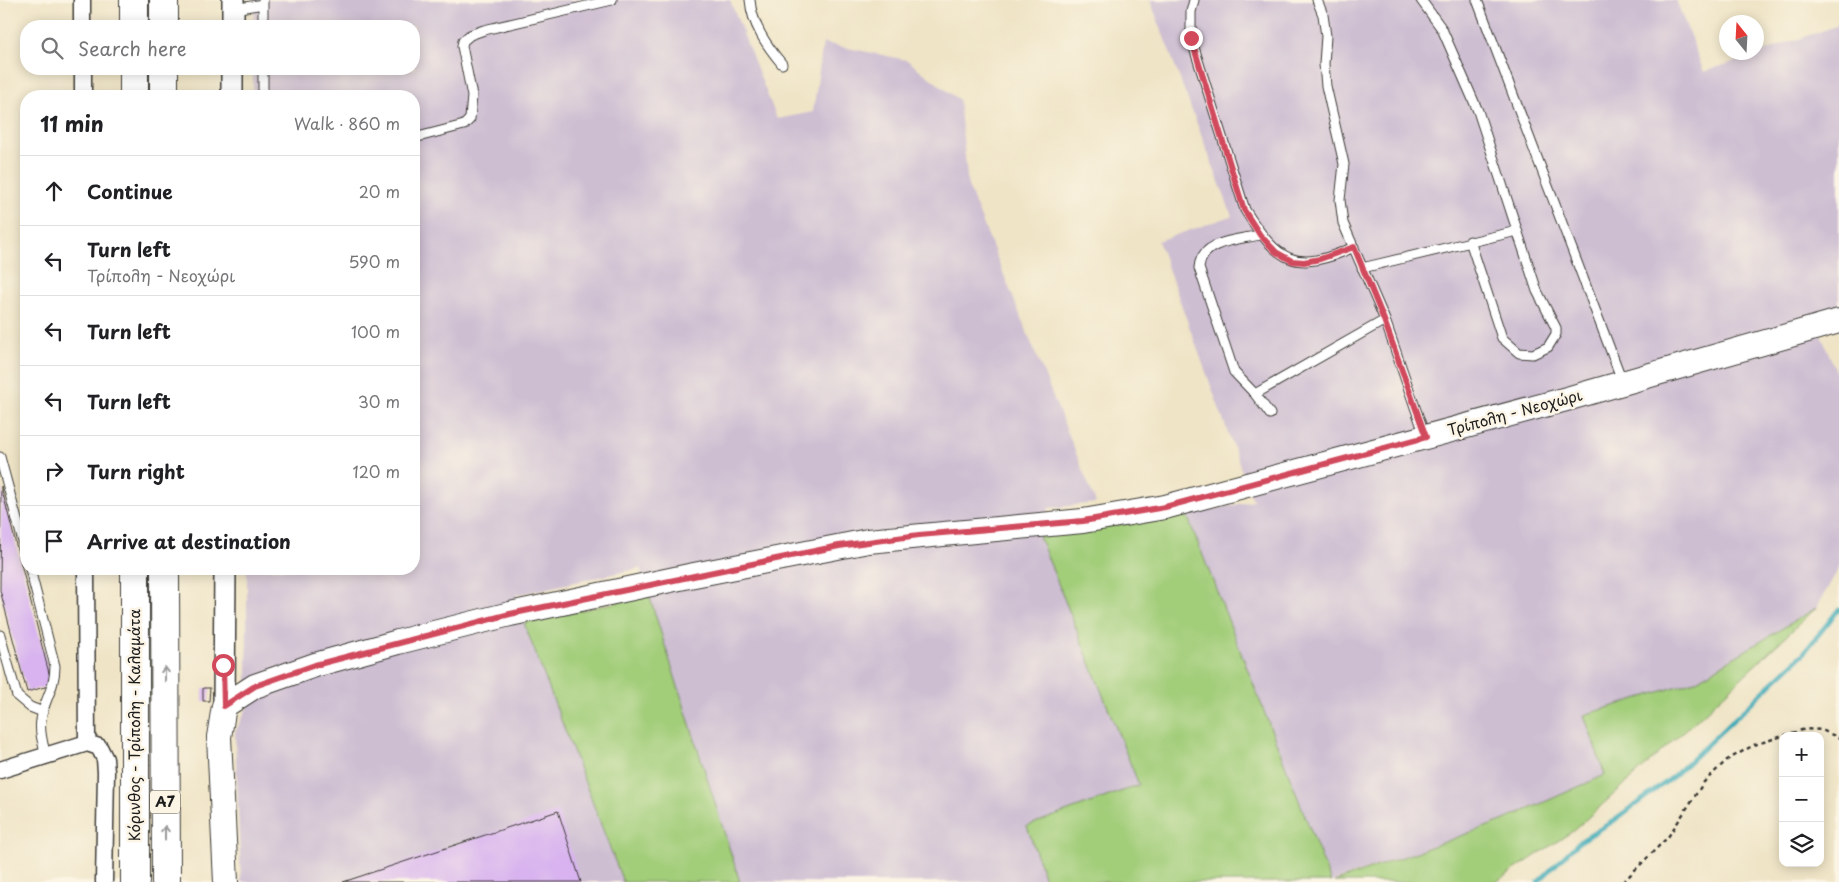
<!DOCTYPE html>
<html lang="en">
<head>
<meta charset="utf-8">
<style>
	:root { --surface:#fff; --page:#f2f2f2; --text:#202124; --muted:#757577; --line:#e0e0e0 }
	body { margin:0; font-family:"Playpen Sans",sans-serif; background:var(--page); color:var(--text) }
	.controls { position:absolute; right:15px; bottom:15px; display:grid; overflow:hidden; border-radius:10px; box-shadow:0 2px 12px #0003 }
	.controls button { width:45px; height:45px; display:grid; place-items:center; padding:0; border:0; border-bottom:1px solid var(--line); background:var(--surface); color:var(--text); font:25px sans-serif }
	.compass { position:absolute; left:1719px; top:15px; width:45px; height:45px; border-radius:50%; background:var(--surface); box-shadow:0 2px 12px #0003; rotate:342deg }
	.stop { position:absolute; width:15px; height:15px; margin:-11px; border:4px solid #d1495b; border-radius:50%; background:#fff }
	.stop.end { background:#d1495b; border-color:#fff; box-shadow:0 1px 5px #0008 }
	.list { margin:0; padding:0; list-style:none }
	h2 { display:flex; justify-content:space-between; align-items:center; height:65px; margin:0; padding:0 20px; font-size:21px }
	h2 small { font-size:16px; font-weight:400; color:var(--muted) }
	.list li { display:grid; grid-template-columns:32px 1fr auto; gap:15px; align-items:center; box-sizing:border-box; height:70px; padding:0 20px; border-top:1px solid var(--line) }
	.list b { display:block; font-size:19px; white-space:nowrap }
	.list p { margin:0; font-size:16px; white-space:nowrap; color:var(--muted) }
	.list em { font-size:16px; font-style:normal; color:var(--muted) }
	.icon { flex:none; width:28px; height:28px; fill:none; stroke:currentColor; stroke-width:2; stroke-linecap:round; stroke-linejoin:round }
	.map { position:relative; flex:none; width:1839px; height:882px; overflow:hidden }
	.search { position:absolute; background:var(--surface); box-shadow:0 2px 12px #0003; left:20px; top:20px; width:400px; height:55px; display:flex; align-items:center; gap:12px; box-sizing:border-box; padding:0 18px; border-radius:20px; color:var(--muted); font-size:19px }
	.panel { position:absolute; background:var(--surface); box-shadow:0 2px 12px #0003; left:20px; top:90px; width:400px; height:485px; border-radius:20px }
	.map>svg:first-child { display:block }
</style>
</head>
<body>
<div class="map">
<svg width="1839" height="882" viewBox="0 0 1839 882">
	<rect width="100%" height="100%" fill="#fcf5e5"/>
	<filter id="ink" filterUnits="userSpaceOnUse"><feTurbulence type="fractalNoise" baseFrequency=".02" numOctaves="2"/><feDisplacementMap in="SourceGraphic" scale="10" xChannelSelector="R" yChannelSelector="G"/><feConvolveMatrix kernelMatrix="1 2 1 2 8 2 1 2 1" color-interpolation-filters="sRGB"/></filter>
	<filter id="wash" filterUnits="userSpaceOnUse"><feTurbulence type="fractalNoise" baseFrequency=".0096" numOctaves="4" result="noise"/><feDisplacementMap in="SourceGraphic" scale="20" xChannelSelector="R" yChannelSelector="G"/><feGaussianBlur stdDeviation="1.12" result="paint"/><feColorMatrix in="noise" values="0 0 0 0 0 0 0 0 0 0 0 0 0 0 0 0 0 1.4 0 .05"/><feComposite in="paint" operator="in"/></filter>
	<g filter="url(#wash)">
		<rect width="100%" height="100%" fill="#efe4c6"/>
		<path fill="#cdbed2" d="M 254,0 L 730,0 L 777,119 L 813,112 L 823,43 L 907,60 L 959,100 L 968,186 L 1096,503 L 1049,508 L 1039,537 L 1140,785 L 1027,826 L 1046,882 L 740,882 L 640,568 L 516,595 L 623,882 L 241,882 L 235,732 L 247,708 L 247,569 L 414,569 L 414,96 L 253,96 L 253,69 L 414,69 L 414,26 L 254,26 Z
			M 1150,0 L 1676,0 L 1704,72 L 1839,25 L 1839,306 L 1813,315 L 1839,379 L 1839,568 L 1816,608 L 1695,681 L 1585,715 L 1605,775 L 1502,821 L 1331,882 L 1187,515 L 1253,501 L 1158,241 L 1232,216 Z"/>
		<path fill="#a2cd79" stroke="#5f744a" d="M 1187,515 L 1331,882 L 1046,882 L 1027,826 L 1139,785 L 1039,536 Z
			M 147,569 L 153,569 L 151,724 L 147,684 Z
			M 649,595 L 740,882 L 623,882 L 524,623 Z
			M 1816,608 L 1701,716 L 1573,831 L 1496,882 L 1334,882 L 1502,821 L 1605,775 L 1584,715 L 1695,681 Z"/>
		<g fill="none" stroke-linecap="round" stroke-linejoin="round">
			<path stroke="#3aaab8" stroke-width="4.5" d="M 1538,882 L 1579,842 L 1615,820 L 1674,776 L 1803,654 L 1839,609"/>
		</g>
		<g id="blocks">
			<path fill="#d8b3ef" d="M 1,486 L 52,685 L 27,692 L 0,590 Z
				M 203,688 L 210,688 L 209,701 L 203,701 Z
				M 558,811 L 581,882 L 343,882 Z"/>
		</g>
	</g>
	<g filter="url(#ink)">
		<use href="#blocks" fill-opacity="0" stroke="#3c3a36" stroke-width="1"/>
		<g fill="none" stroke-linecap="round" stroke-linejoin="round">
			<defs>
				<path id="service" d="M 263,0 L 263,26
					M 750,0 C 752,25 767,46 782,64
					M 1194,0 L 1191,12 L 1191,38 L 1245,210 C 1278,262 1295,274 1354,247
					M 1317,0 L 1323,15 L 1326,36 L 1324,64 L 1326,86 L 1344,164 L 1340,200 L 1343,223 L 1385,320 L 1425,436
					M 1421,0 L 1442,29 L 1478,111 L 1537,291 L 1556,328 L 1556,334 L 1548,347 L 1533,354 L 1519,353 L 1502,338 L 1470,241
					M 1477,0 L 1623,383
					M 234,9 L 263,4
					M 263,96 L 263,69
					M 414,138 L 464,125 L 470,119 L 472,96 L 462,46 L 463,41 L 470,35 L 484,30 L 612,0
					M 1260,235 C 1238,240 1201,240 1199,268 L 1234,372 L 1255,394 L 1270,414
					M 1362,268 L 1517,231
					M 1255,394 L 1385,320
					M 0,457 L 26,553
					M 30,569 L 55,666 C 55,689 44,699 41,720 C 39,732 43,744 46,756
					M 0,635 L 17,696 L 30,707 L 43,712"/>
				<path id="minor" d="M 82,0 L 82,26
					M 83,69 L 83,96
					M 86,569 L 87,743
					M 0,770 L 87,743 L 99,747 L 105,759 L 106,772 L 104,882"/>
				<path id="tertiary" d="M 233,26 L 233,0
					M 232,96 L 232,69
					M 224,706 L 225,569"/>
				<path id="secondary" d="M 226,882 L 219,737 L 224,706 L 255,686 L 315,665 L 398,642 L 510,614 L 689,576 L 868,541 L 1083,521 L 1165,507 L 1563,400 L 1839,321"/>
				<path id="motorway" d="M 134,0 L 134,26
					M 164,0 L 164,26
					M 134,69 L 134,96
					M 164,69 L 164,96
					M 135,569 L 135,882
					M 165,569 L 166,882"/>
			</defs>
			<use href="#service" stroke="#3c3a36" stroke-width="11"/>
			<use href="#minor" stroke="#3c3a36" stroke-width="19"/>
			<use href="#tertiary" stroke="#3c3a36" stroke-width="24"/>
			<use href="#secondary" stroke="#3c3a36" stroke-width="26"/>
			<use href="#motorway" stroke="#3c3a36" stroke-width="30"/>
			<path stroke="#3c3a36" stroke-width="2.5" stroke-dasharray="4 4" stroke-linecap="butt" d="M 1623,882 L 1668,837 L 1704,782 L 1727,760 L 1754,745 L 1805,729 L 1822,730 L 1839,738"/>
			<use href="#service" stroke="#fff" stroke-width="9"/>
			<use href="#minor" stroke="#fff" stroke-width="16"/>
			<use href="#tertiary" stroke="#fff" stroke-width="21"/>
			<use href="#secondary" stroke="#fff" stroke-width="24"/>
			<use href="#motorway" stroke="#fff" stroke-width="28"/>
		</g>
		<defs><path id="oneway-shaft" d="M-6 0H5M1.5-3L5.5 0L1.5 3" fill="none" stroke-width="1.6" stroke-linecap="round" stroke-linejoin="round" transform="scale(1.25)"/></defs>
		<g stroke="#999">
			<use href="#oneway-shaft" transform="translate(165 674) rotate(-90)"/>
			<use href="#oneway-shaft" transform="translate(165 833) rotate(-90)"/>
		</g>
	</g>
	<g fill="none" stroke-linecap="round" stroke-linejoin="round" filter="url(#ink)">
		<path stroke="#d1495b" stroke-width="6" d="M 223,665 L 224,706 L 255,686 L 315,665 L 510,614 L 839,546 L 919,535 L 1083,521 L 1165,507 L 1426,437 L 1384,320 L 1354,247 L 1320,259 L 1304,262 L 1292,261 L 1276,252 L 1260,235 L 1244,210 L 1191,38"/>
	</g>
	<g text-anchor="middle" stroke-width="5" stroke-linejoin="round" paint-order="stroke">
		<rect fill="#fcf5e5" stroke="#5f5d58" stroke-width="1" x="150" y="790.5" width="30" height="23" rx="4"/>
		<g font-size="14" font-weight="bold" fill="#1c1c1c">
			<text x="165" y="807">Α7</text>
		</g>
		<g font-size="15" fill="#1c1c1c" stroke="#fcf5e5">
			<text transform="translate(1515 413) rotate(-15)" y="5">Τρίπολη - Νεοχώρι</text>
			<text transform="translate(135 725) rotate(-90)" y="5">Κόρινθος - Τρίπολη - Καλαμάτα</text>
		</g>
	</g>
</svg>
<div class="controls">
<button>+</button>
<button>−</button>
<button><svg class="icon" aria-label="layers" viewBox="0 0 24 24"><path d="M12 4l9 5-9 5-9-5zM3 14l9 5 9-5"/></svg></button>
</div>
<svg class="compass" viewBox="-18 -18 36 36"><path d="M0-13l5 13h-10z" fill="#e53935"/><path d="M0 13l5-13h-10z" fill="#757577"/></svg>
<div class="stop" style="left:223px;top:665px"></div>
<div class="stop end" style="left:1191px;top:38px"></div>
<div class="search"><svg class="icon" aria-label="search" viewBox="0 0 24 24"><circle cx="10" cy="10" r="6"/><path d="M15 15l6 6"/></svg>Search here</div>
<section class="panel">
<h2>11 min<small>Walk · 860 m</small></h2>
<ul class="list">
<li><svg class="icon" aria-label="ahead" viewBox="0 0 24 24"><path d="M12 20V5M6 11l6-6 6 6"/></svg><div><b>Continue</b></div><em>20 m</em></li>
<li><svg class="icon" aria-label="left" viewBox="0 0 24 24"><path d="M17 20v-9H6M10 6l-5 5 5 5"/></svg><div><b>Turn left</b><p>Τρίπολη - Νεοχώρι</p></div><em>590 m</em></li>
<li><svg class="icon" aria-label="left" viewBox="0 0 24 24"><path d="M17 20v-9H6M10 6l-5 5 5 5"/></svg><div><b>Turn left</b></div><em>100 m</em></li>
<li><svg class="icon" aria-label="left" viewBox="0 0 24 24"><path d="M17 20v-9H6M10 6l-5 5 5 5"/></svg><div><b>Turn left</b></div><em>30 m</em></li>
<li><svg class="icon" aria-label="right" viewBox="0 0 24 24"><path d="M7 20v-9h11M14 6l5 5-5 5"/></svg><div><b>Turn right</b></div><em>120 m</em></li>
<li><svg class="icon" aria-label="arrive" viewBox="0 0 24 24"><path d="M6 21V4h12l-3 4 3 4H6"/></svg><div><b>Arrive at destination</b></div></li>
</ul>
</section>
</div>
</body>
</html>
